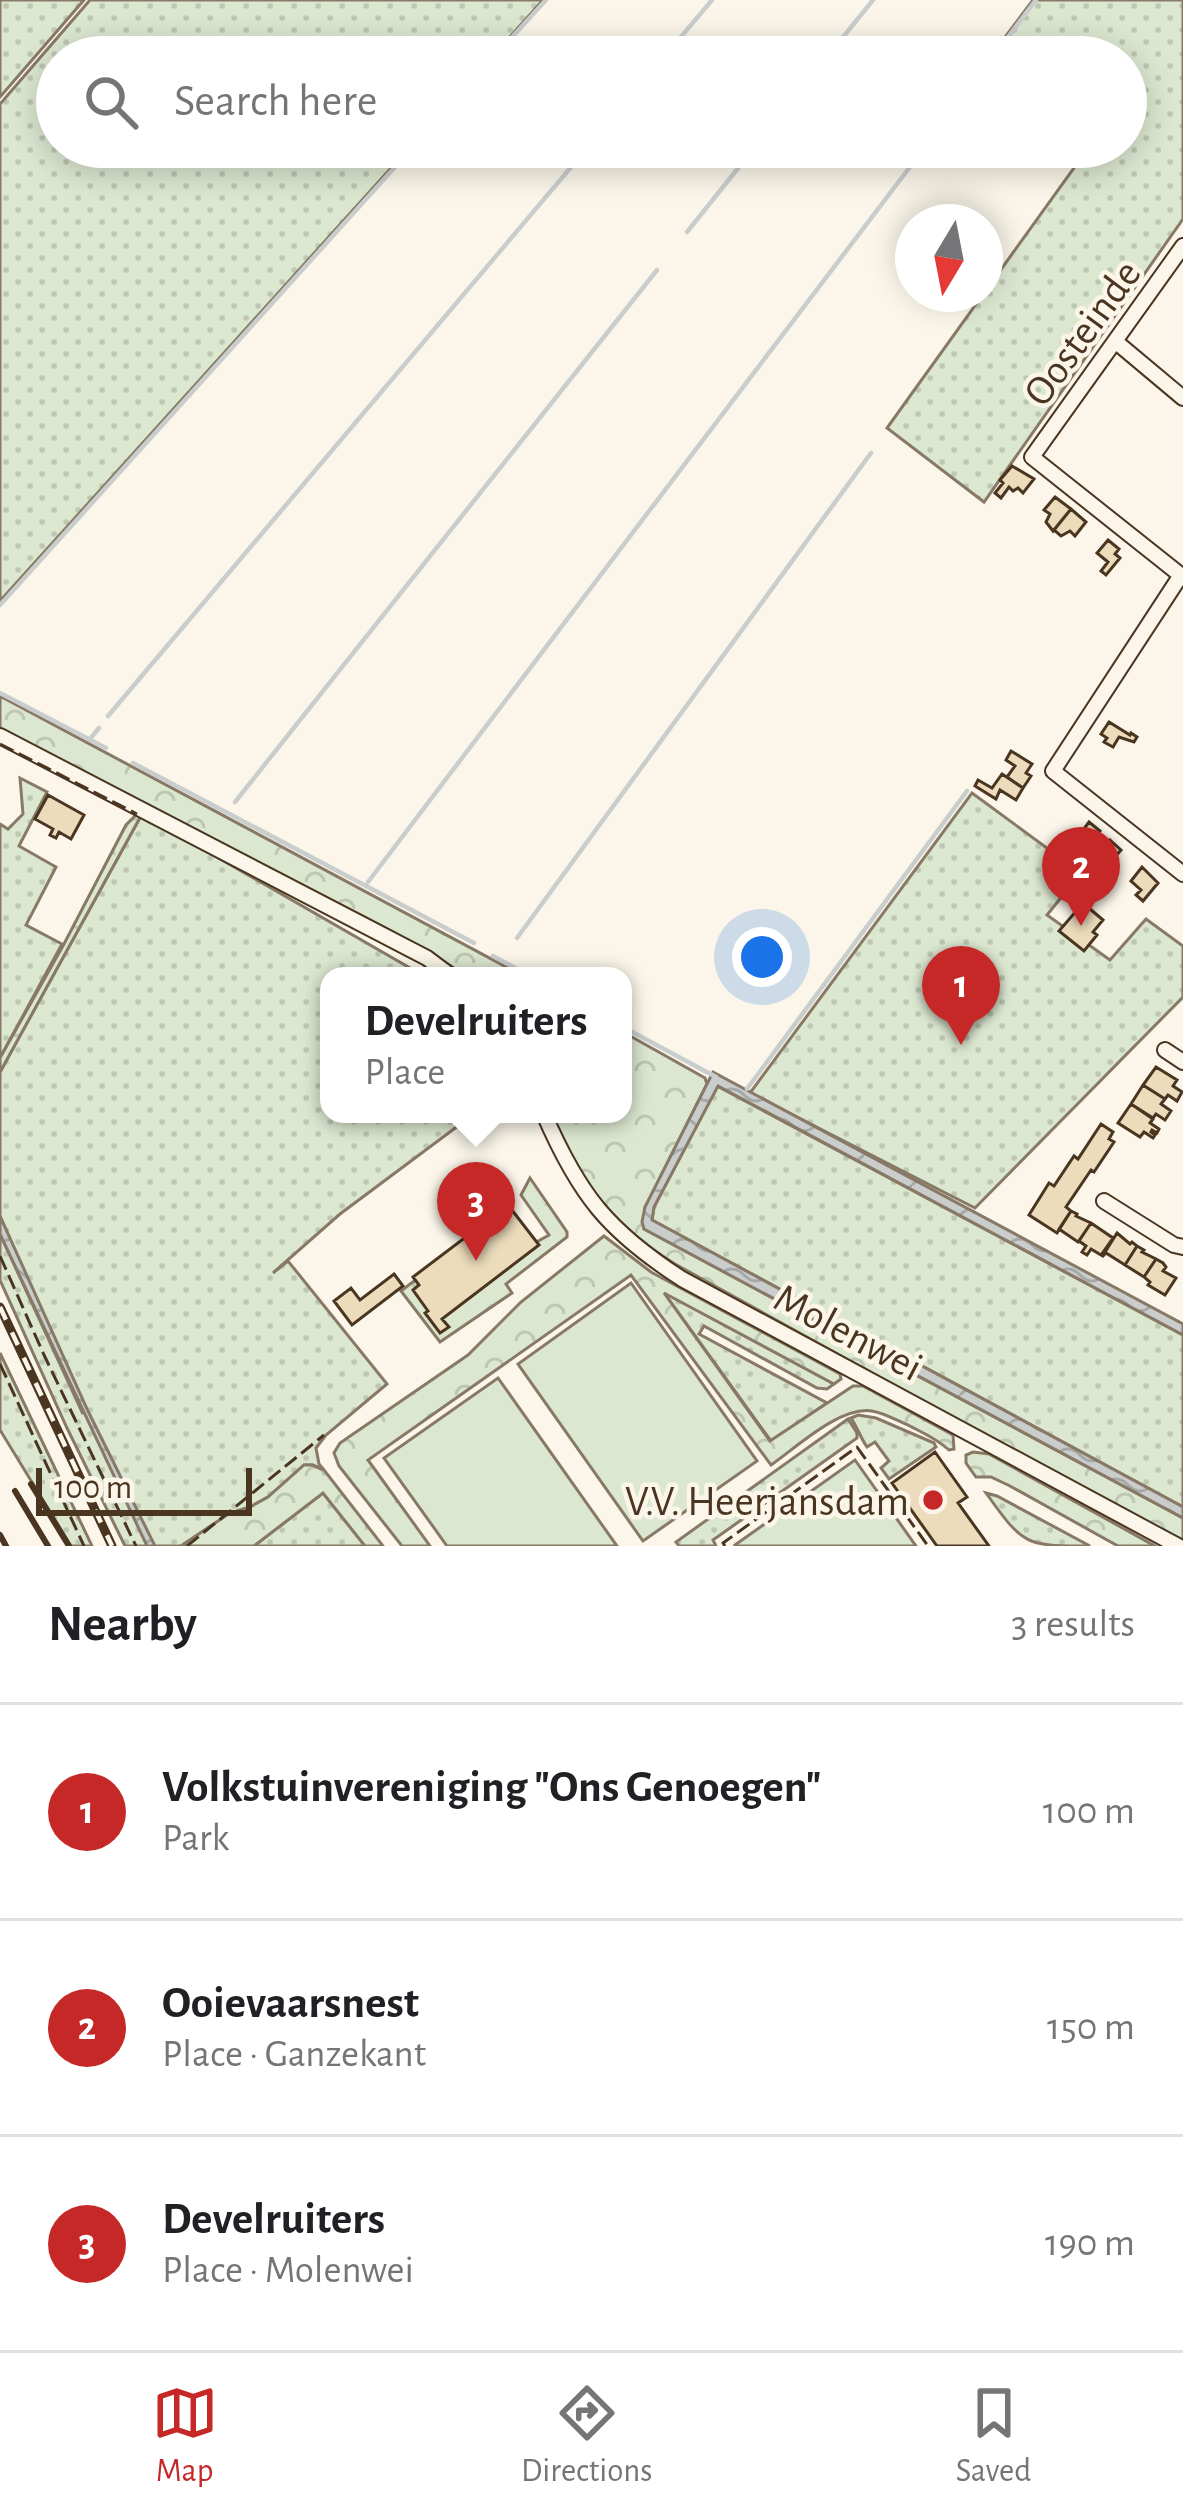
<!DOCTYPE html>
<html lang="en">
<head>
<meta charset="utf-8">
<style>
	:root { --surface:#fff; --page:#f6f6f6; --text:#202124; --muted:#757577; --line:#e0e0e0; --accent:#c62828 }
	body { margin:0; font-family:"Alegreya Sans",sans-serif; background:var(--page); color:var(--text) }
	.compass { position:absolute; left:895px; top:204px; width:108px; height:108px; border-radius:50%; background:var(--surface); box-shadow:0 6px 30px #0003; rotate:190deg }
	.scale { position:absolute; left:36px; bottom:30px; width:216px; box-sizing:border-box; padding-left:12px; border:6px solid #4a3520; border-top:0; font-size:33px; line-height:42px; white-space:nowrap; color:#4a3520; -webkit-text-stroke:9px #fbf6e9; paint-order:stroke }
	.you { position:absolute; left:762px; top:957px; width:42px; height:42px; margin:-30px; border:9px solid #fff; border-radius:50%; background:#1a73e8; box-shadow:0 0 0 18px #1a73e833 }
	.badge { display:grid; place-items:center; width:78px; height:78px; border-radius:50%; background:var(--accent); color:#fff; font-size:39px; font-weight:700 }
	.pin { position:absolute; translate:-50% -99px; filter:drop-shadow(0 3px 6px #0008) }
	.pin::after { content:''; position:absolute; top:63px; width:42px; height:36px; background:inherit; clip-path:polygon(0 0,100% 0,50% 100%) }
	.popup { position:absolute; left:320px; top:967px; width:312px; height:156px; box-sizing:border-box; display:grid; place-content:center; border-radius:24px; background:var(--surface); filter:drop-shadow(0 3px 9px #0005); font-size:39px; white-space:nowrap; color:var(--muted) }
	.popup b { font-size:45px; color:var(--text) }
	.popup::after { content:''; position:absolute; left:50%; top:100%; margin-left:-24px; border:24px solid transparent; border-top-color:var(--surface) }
	.list { margin:0; padding:0; list-style:none }
	h2 { display:flex; justify-content:space-between; align-items:center; height:156px; margin:0; padding:0 48px; font-size:51px }
	h2 small { font-size:39px; font-weight:400; color:var(--muted) }
	.list li { display:grid; grid-template-columns:78px 1fr auto; gap:36px; align-items:center; box-sizing:border-box; height:216px; padding:0 48px; border-top:3px solid var(--line) }
	.list b { display:block; font-size:45px; white-space:nowrap }
	.list p { margin:0; font-size:39px; white-space:nowrap; color:var(--muted) }
	.list em { font-size:39px; font-style:normal; color:var(--muted) }
	.icon { flex:none; width:66px; height:66px; fill:none; stroke:currentColor; stroke-width:2; stroke-linecap:round; stroke-linejoin:round }
	.map { position:relative; flex:none; width:1183px; height:1546px; overflow:hidden }
	.search { position:absolute; background:var(--surface); box-shadow:0 6px 30px #0003; left:36px; right:36px; top:36px; height:132px; display:flex; align-items:center; gap:30px; box-sizing:border-box; padding:0 42px; border-radius:66px; color:var(--muted); font-size:45px }
	.sheet { height:804px; background:var(--surface) }
	nav { display:flex; justify-content:space-around; align-items:center; box-sizing:border-box; height:168px; border-top:3px solid var(--line); background:var(--surface); font-size:33px; color:var(--muted) }
	nav a { display:grid; justify-items:center; gap:6px }
	nav .on { color:var(--accent) }
	.map>svg:first-child { display:block }
</style>
</head>
<body>
<div class="map">
<svg width="1183" height="1546" viewBox="0 0 1183 1546">
	<defs>
		<pattern id="grass-dots" width="8" height="8" patternUnits="userSpaceOnUse" patternTransform="scale(3)"><rect width="8" height="8" fill="#dce7d0"/><path d="M2 2h.1M6 6h.1" fill="none" stroke="#bec7b2" stroke-width="1.8" stroke-linecap="round"/></pattern>
		<pattern id="forest-crowns" width="20" height="18" patternUnits="userSpaceOnUse" patternTransform="scale(3)"><rect width="20" height="18" fill="#dce7d0"/><path d="M2 6a3 3 0 1 1 6 0M12 15a3 3 0 1 1 6 0" fill="none" stroke="#bec7b2"/></pattern>
		<pattern id="water-waves" width="16" height="10" patternUnits="userSpaceOnUse" patternTransform="scale(3)"><rect width="16" height="10" fill="#c9cecd"/><path d="M0 5q4-4 8 0t8 0" fill="none" stroke="#a5a8a6"/></pattern>
	</defs>
	<rect width="100%" height="100%" fill="#fbf6e9"/>
	<path fill="url(#grass-dots)" stroke="#887966" stroke-width="3" d="M 0,0 L 84,0 L 0,97 Z
		M 90,0 L 543,0 L 492,57 L 57,57 L 57,147 L 410,147 L 0,601 L 0,104 Z
		M 1033,0 L 1183,0 L 1183,219 L 984,502 L 887,428 L 1089,147 L 1126,147 L 1126,57 L 990,57 Z
		M 20,778 L 47,792 L 19,846 L 56,867 L 26,925 L 62,944 L 0,1058 L 0,824 L 8,829 L 23,814 Z
		M 972,793 L 1081,873 L 1047,915 L 1110,960 L 1146,919 L 1183,946 L 1183,997 L 975,1208 L 750,1093 Z
		M 142,814 L 424,976 L 329,976 L 329,1114 L 474,1114 L 340,1214 L 273,1273 L 288,1261 L 387,1384 L 326,1435 L 316,1448 L 319,1464 L 324,1470 L 313,1465 L 304,1465 L 268,1497 L 250,1507 L 230,1513 L 181,1546 L 125,1546 L 67,1428 L 0,1280 L 0,1234 L 83,1414 L 0,1216 L 0,1072 Z
		M 717,1086 L 1183,1335 L 1183,1507 L 652,1220 L 654,1207 Z
		M 662,1290 L 834,1384 L 827,1389 L 817,1388 L 704,1326 L 699,1334 L 827,1403 L 771,1441 Z
		M 0,1353 L 92,1546 L 71,1546 L 0,1430 Z
		M 858,1415 L 876,1418 L 934,1443 L 936,1447 L 889,1479 L 881,1468 L 889,1461 L 875,1442 L 867,1447 C 860,1437 858,1428 851,1418 Z
		M 848,1419 L 857,1433 L 857,1438 L 713,1540 L 716,1546 L 679,1546 L 676,1542 Z
		M 323,1493 L 365,1546 L 254,1546 Z
		M 986,1493 L 997,1496 L 1090,1546 C 1025,1546 1024,1546 986,1493 Z"/>
	<path fill="url(#forest-crowns)" stroke="#887966" stroke-width="3" d="M 0,696 L 523,976 L 466,976 L 434,955 L 382,926 L 0,729 Z
		M 137,814 L 142,814 L 0,1072 L 0,1058 L 64,944 L 126,825 Z
		M 623,1032 L 705,1078 L 707,1084 L 645,1208 L 644,1229 L 1183,1518 L 1183,1545 L 675,1264 C 609,1224 583,1184 552,1114 L 623,1114 Z
		M 530,1178 L 567,1232 L 567,1237 L 506,1284 L 512,1293 L 440,1342 L 401,1291 L 504,1212 L 531,1245 L 549,1235 L 521,1195 Z
		M 604,1236 L 651,1272 L 840,1374 L 841,1379 L 834,1384 L 664,1293 L 770,1441 L 853,1386 L 863,1386 L 953,1435 L 954,1449 L 949,1450 C 936,1438 923,1433 908,1425 C 896,1420 884,1413 872,1411 C 840,1406 797,1447 771,1465 L 631,1275 L 368,1460 L 430,1546 L 402,1546 L 339,1466 L 334,1453 L 340,1443 L 468,1355 L 521,1302 Z
		M 973,1452 L 989,1454 L 1155,1546 L 1118,1546 L 1010,1486 L 991,1477 L 976,1477 L 966,1463 L 966,1455 Z
		M 304,1465 L 312,1465 L 324,1470 L 383,1546 L 365,1546 L 323,1493 L 254,1546 L 181,1546 L 230,1513 L 250,1507 L 268,1497 Z"/>
	<path fill="#dce7d0" stroke="#887966" stroke-width="3" d="M 631,1283 L 757,1461 L 643,1541 L 518,1364 Z
		M 498,1378 L 617,1546 L 447,1546 L 384,1458 Z
		M 855,1460 L 916,1546 L 736,1546 L 735,1545 Z"/>
	<path fill="url(#water-waves)" stroke="#887966" stroke-width="3" d="M 713,1072 L 1183,1324 L 1183,1335 L 718,1086 L 654,1207 L 652,1220 L 1183,1507 L 1183,1518 L 644,1229 L 642,1222 L 645,1207 Z
		M 0,1216 L 88,1411 L 155,1546 L 147,1546 L 0,1234 Z"/>
	<g fill="none" stroke-linecap="round" stroke-linejoin="round">
		<path stroke="#c9cecd" stroke-width="4.5" d="M 494,57 L 546,0
			M 664,57 L 712,0
			M 827,57 L 873,0
			M 993,57 L 1036,0
			M 687,232 L 755,147
			M 0,605 L 413,147
			M 0,693 L 106,748
			M 108,716 L 588,147
			M 90,739 L 99,728
			M 133,763 L 474,943
			M 235,802 L 657,270
			M 368,882 L 925,147
			M 517,938 L 871,453
			M 493,956 L 530,976
			M 623,1027 L 716,1077
			M 747,1089 L 967,791"/>
	</g>
	<path fill="#ecdcbc" stroke="#4a3520" stroke-width="3" d="M 1012,466 L 1034,479 L 1023,493 L 1018,488 L 1013,491 L 1009,487 L 1001,498 L 995,493 L 1003,483 L 1000,480 Z
		M 1055,497 L 1071,509 L 1053,531 L 1046,522 L 1050,514 L 1044,510 Z
		M 1071,509 L 1086,522 L 1075,536 L 1070,531 L 1061,536 L 1054,530 Z
		M 1108,540 L 1119,549 L 1115,554 L 1120,558 L 1106,575 L 1101,571 L 1108,562 L 1097,553 Z
		M 1109,722 L 1130,735 L 1131,733 L 1137,737 L 1134,742 L 1119,737 L 1113,747 L 1104,742 L 1107,738 L 1101,734 Z
		M 1011,751 L 1032,764 L 1026,773 L 1031,776 L 1023,788 L 1007,777 L 1015,766 L 1006,760 Z
		M 1002,774 L 1023,788 L 1016,800 L 1000,790 L 996,799 L 975,786 L 978,780 L 992,788 Z
		M 48,795 L 84,815 L 71,839 L 59,832 L 56,838 L 50,835 L 53,829 L 35,819 Z
		M 1089,822 L 1100,831 L 1088,847 L 1092,851 L 1078,868 L 1073,864 L 1085,850 L 1075,841 Z
		M 1110,840 L 1121,850 L 1105,868 L 1094,859 L 1088,867 L 1082,863 L 1092,851 L 1097,855 Z
		M 1142,867 L 1158,883 L 1143,901 L 1136,895 L 1141,890 L 1131,881 Z
		M 1083,903 L 1103,920 L 1093,932 L 1097,935 L 1084,951 L 1059,931 Z
		M 1156,1067 L 1177,1080 L 1173,1086 L 1182,1092 L 1177,1101 L 1168,1095 L 1165,1099 L 1143,1085 Z
		M 1143,1085 L 1165,1099 L 1161,1104 L 1171,1111 L 1165,1120 L 1156,1114 L 1153,1118 L 1131,1104 Z
		M 1131,1104 L 1153,1119 L 1150,1123 L 1159,1129 L 1157,1133 L 1152,1130 L 1151,1132 L 1155,1135 L 1153,1138 L 1144,1132 L 1140,1137 L 1118,1123 Z
		M 1101,1124 L 1113,1132 L 1109,1139 L 1114,1142 L 1094,1172 L 1091,1170 L 1066,1207 L 1071,1211 L 1057,1233 L 1029,1215 L 1049,1183 L 1054,1186 L 1074,1156 L 1078,1159 Z
		M 508,1205 L 539,1245 L 442,1319 L 449,1327 L 440,1333 L 425,1313 L 428,1311 L 413,1290 L 419,1285 L 413,1277 Z
		M 1071,1211 L 1077,1214 L 1076,1216 L 1091,1223 L 1078,1242 L 1059,1229 Z
		M 1091,1223 L 1113,1238 L 1101,1255 L 1091,1249 L 1087,1255 L 1082,1252 L 1086,1246 L 1079,1241 Z
		M 1117,1233 L 1130,1244 L 1132,1242 L 1137,1246 L 1125,1265 L 1106,1253 L 1102,1257 Z
		M 1137,1246 L 1144,1250 L 1142,1252 L 1156,1259 L 1144,1277 L 1125,1265 Z
		M 1156,1259 L 1163,1263 L 1166,1267 L 1163,1271 L 1176,1278 L 1165,1295 L 1148,1285 L 1150,1282 L 1144,1277 Z
		M 394,1274 L 403,1286 L 352,1325 L 334,1301 L 351,1288 L 360,1300 Z
		M 935,1452 L 967,1497 L 958,1503 L 989,1546 L 937,1546 L 892,1483 Z"/>
	<g fill="none" stroke-linecap="round" stroke-linejoin="round">
		<defs>
			<path id="minor" d="M 1183,246 L 1032,457 L 1183,577
				M 1115,341 L 1183,398
				M 1181,575 L 1053,771 L 1183,874
				M 0,736 L 427,958 L 451,976
				M 1165,1050 L 1183,1062
				M 544,1114 C 579,1195 608,1231 682,1279 L 1178,1546
				M 1104,1201 L 1174,1245 L 1183,1247"/>
		</defs>
		<use href="#minor" stroke="#4a3520" stroke-width="18"/>
		<use href="#minor" stroke="#fbf6e9" stroke-width="14"/>
		<defs>
			<path id="rail" d="M 0,1307 L 112,1546"/>
		</defs>
		<use href="#rail" stroke="#4a3520" stroke-width="9"/>
		<use href="#rail" stroke="#fbf6e9" stroke-width="4.5" stroke-dasharray="14" stroke-linecap="butt"/>
		<path stroke="#4a3520" stroke-width="3" stroke-dasharray="15 6" stroke-linecap="butt" d="M 0,744 L 137,814
			M 0,1256 L 44,1355 L 136,1546
			M 0,1364 L 84,1546
			M 187,1546 L 324,1435
			M 725,1546 L 723,1543 L 857,1447 L 928,1546"/>
		<path stroke="#4a3520" stroke-width="6" d="M 31,1484 L 69,1546
			M 15,1491 L 48,1546
			M 0,1535 L 6,1546"/>
	</g>
	<circle fill="#c62828" stroke="#fbf6e9" stroke-width="4.5" cx="933" cy="1500" r="12"/>
	<g text-anchor="middle" stroke-width="9" stroke-linejoin="round" paint-order="stroke">
		<g font-size="42" fill="#4a3520" stroke="#fbf6e9">
			<text transform="translate(1081 332) rotate(-54)" y="15">Oosteinde</text>
			<text transform="translate(849 1331) rotate(28)" y="15">Molenwei</text>
		</g>
		<g font-size="42" fill="#4a3520" stroke="#fbf6e9" text-anchor="end">
			<text x="909" y="1515">V.V. Heerjansdam</text>
		</g>
	</g>
</svg>
<svg class="compass" viewBox="-18 -18 36 36"><path d="M0-13l5 13h-10z" fill="#e53935"/><path d="M0 13l5-13h-10z" fill="#757577"/></svg>
<div class="scale">100 m</div>
<div class="you"></div>
<div class="pin badge" style="left:961px;top:1045px">1</div>
<div class="pin badge" style="left:1081px;top:926px">2</div>
<div class="pin badge" style="left:476px;top:1261px">3</div>
<div class="popup"><b>Develruiters</b>Place</div>
<div class="search"><svg class="icon" aria-label="search" viewBox="0 0 24 24"><circle cx="10" cy="10" r="6"/><path d="M15 15l6 6"/></svg>Search here</div>
</div>
<section class="sheet">
<h2>Nearby<small>3 results</small></h2>
<ul class="list">
<li><span class="badge">1</span><div><b>Volkstuinvereniging &quot;Ons Genoegen&quot;</b><p>Park</p></div><em>100 m</em></li>
<li><span class="badge">2</span><div><b>Ooievaarsnest</b><p>Place · Ganzekant</p></div><em>150 m</em></li>
<li><span class="badge">3</span><div><b>Develruiters</b><p>Place · Molenwei</p></div><em>190 m</em></li>
</ul>
</section>
<nav>
<a class="on"><svg class="icon" aria-label="map" viewBox="0 0 24 24"><path d="M3 6l6-2 6 2 6-2v14l-6 2-6-2-6 2zM9 4v14M15 6v14"/></svg>Map</a>
<a><svg class="icon" aria-label="directions" viewBox="0 0 24 24"><path d="M12 3l9 9-9 9-9-9zM9 14v-3h6M13 9l2 2-2 2"/></svg>Directions</a>
<a><svg class="icon" aria-label="saved" viewBox="0 0 24 24"><path d="M7 4h10v16l-5-4-5 4z"/></svg>Saved</a>
</nav>
</body>
</html>
